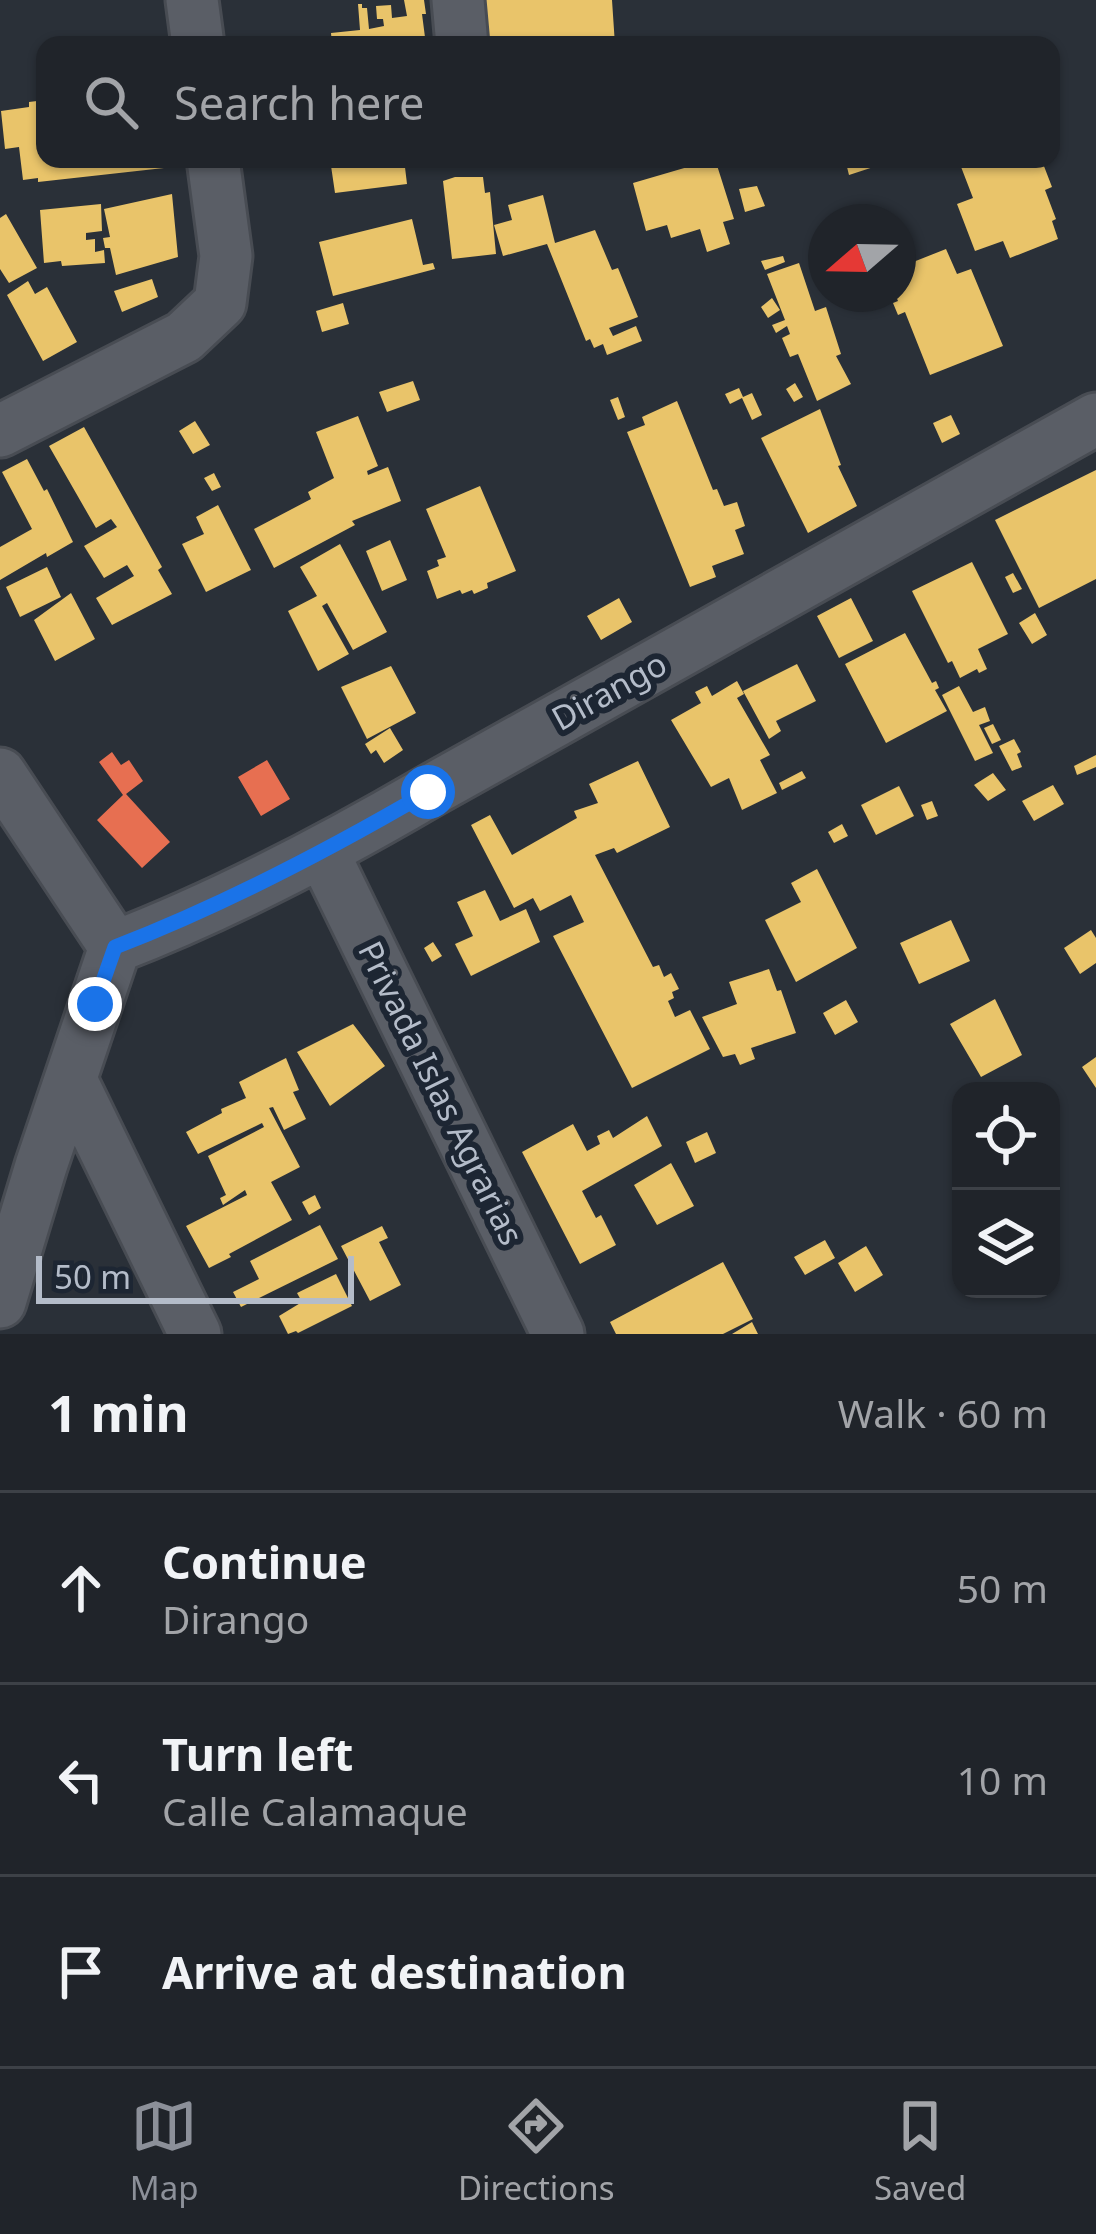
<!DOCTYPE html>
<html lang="en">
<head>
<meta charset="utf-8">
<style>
	:root { --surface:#20242a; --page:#282c32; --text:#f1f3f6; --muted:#a2a4a8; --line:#3d4147; --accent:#8c9099 }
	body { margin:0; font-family:"Noto Sans",sans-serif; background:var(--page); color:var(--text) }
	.controls { position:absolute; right:36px; bottom:36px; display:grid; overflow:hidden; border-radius:24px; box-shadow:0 3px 9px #0004 }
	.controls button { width:108px; height:108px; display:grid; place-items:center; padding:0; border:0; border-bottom:3px solid var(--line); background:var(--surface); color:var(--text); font:60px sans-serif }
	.compass { position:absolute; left:808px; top:204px; width:108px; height:108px; border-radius:50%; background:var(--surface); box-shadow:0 3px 9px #0004; rotate:250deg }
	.scale { position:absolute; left:36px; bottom:30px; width:318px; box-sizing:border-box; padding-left:12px; border:6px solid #b4bcc9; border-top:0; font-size:33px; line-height:42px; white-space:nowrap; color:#b4bcc9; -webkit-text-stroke:9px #1d2633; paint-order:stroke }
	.stop { position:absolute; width:36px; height:36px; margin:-27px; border:9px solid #1a73e8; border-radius:50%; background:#fff }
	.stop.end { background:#1a73e8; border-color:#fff; box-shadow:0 3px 12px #0008 }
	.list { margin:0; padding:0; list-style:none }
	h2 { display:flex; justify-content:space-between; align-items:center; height:156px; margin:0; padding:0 48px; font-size:51px }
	h2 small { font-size:39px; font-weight:400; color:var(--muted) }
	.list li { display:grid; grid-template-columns:78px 1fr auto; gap:36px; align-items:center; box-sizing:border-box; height:192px; padding:0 48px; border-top:3px solid var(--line) }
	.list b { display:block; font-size:45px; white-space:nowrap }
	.list p { margin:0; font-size:39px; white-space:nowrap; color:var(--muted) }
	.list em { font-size:39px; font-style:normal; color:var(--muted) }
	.icon { flex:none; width:66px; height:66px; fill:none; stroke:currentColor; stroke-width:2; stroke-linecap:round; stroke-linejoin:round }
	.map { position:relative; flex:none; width:1096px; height:1334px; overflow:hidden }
	.search { position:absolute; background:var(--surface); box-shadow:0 3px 9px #0004; left:36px; right:36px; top:36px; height:132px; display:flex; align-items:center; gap:30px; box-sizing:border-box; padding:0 42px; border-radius:24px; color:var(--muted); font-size:45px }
	.sheet { height:732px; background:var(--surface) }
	nav { display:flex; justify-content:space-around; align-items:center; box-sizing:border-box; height:168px; border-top:3px solid var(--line); background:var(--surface); font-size:33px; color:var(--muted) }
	nav a { display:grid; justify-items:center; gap:6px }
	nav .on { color:var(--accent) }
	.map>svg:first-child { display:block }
</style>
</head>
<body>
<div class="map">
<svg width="1096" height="1334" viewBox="0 0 1096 1334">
	<rect width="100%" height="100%" fill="#2a3038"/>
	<path fill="#e9c46a" d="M 404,0 L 424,0 L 426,14 L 422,14 L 426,45 L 332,45 L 331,33 L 360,30 L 358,4 L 362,4 L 362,8 L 367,8 L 369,29 L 384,26 L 383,19 L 377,19 L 376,6 L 391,5 L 392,18 L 407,16 Z
		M 456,0 L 612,0 L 615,45 L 520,45 L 520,42 L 462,45 Z
		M 45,100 L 45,159 L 172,159 L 173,167 L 38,182 L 38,178 L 23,180 L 19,147 L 5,149 L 1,111 L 29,107 L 29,102 Z
		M 330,159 L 404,159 L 407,184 L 335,193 Z
		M 715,159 L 734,219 L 723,222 L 730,244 L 707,252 L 700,229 L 671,238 L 667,225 L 646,231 L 633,183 Z
		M 845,159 L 895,159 L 895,160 L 849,175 Z
		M 958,159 L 1029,159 L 1032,166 L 1042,161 L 1052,187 L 1045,190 L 1056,219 L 1052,221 L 1058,239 L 1010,258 L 1003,241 L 975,251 L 957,204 L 973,198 Z
		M 455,177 L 483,177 L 485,193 L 490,192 L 496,254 L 452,259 L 443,181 Z
		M 757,186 L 765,206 L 745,212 L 739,189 Z
		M 172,194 L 178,257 L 116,275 L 110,248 L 105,248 L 103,238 L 110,237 L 104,209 Z
		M 543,195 L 555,243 L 595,230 L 612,270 L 618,268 L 638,317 L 609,328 L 613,336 L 636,326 L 642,341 L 607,355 L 603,344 L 594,348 L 590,339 L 586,341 L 547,244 L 503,256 L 494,225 L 512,220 L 508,205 Z
		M 101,204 L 102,231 L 86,233 L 86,240 L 95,239 L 95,252 L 104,250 L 105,263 L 62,266 L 61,261 L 44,263 L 40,210 Z
		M 6,214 L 37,268 L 9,283 L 0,269 L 0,218 Z
		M 412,219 L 423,265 L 433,263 L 435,269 L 333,296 L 319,242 Z
		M 946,249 L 957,274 L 971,269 L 1003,346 L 930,375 L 905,312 L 898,315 L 893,303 L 898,301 L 895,294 L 898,294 L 898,268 Z
		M 783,256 L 785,262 L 765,270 L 761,261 Z
		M 799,263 L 815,311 L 826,307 L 841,354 L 836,356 L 851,384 L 817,401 L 798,354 L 790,357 L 782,338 L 790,334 L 787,326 L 776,333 L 772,325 L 785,320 L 767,274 Z
		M 152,279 L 158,297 L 122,312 L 114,291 Z
		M 28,281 L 35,294 L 47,287 L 77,342 L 43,361 L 7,295 Z
		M 772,298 L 780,310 L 768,318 L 761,307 Z
		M 343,303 L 349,324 L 322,332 L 316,311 Z
		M 413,381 L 420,400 L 387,412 L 379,392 Z
		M 795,383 L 803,397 L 794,402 L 786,389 Z
		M 739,388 L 743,397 L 752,393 L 762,415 L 752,420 L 742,398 L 730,404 L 725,394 Z
		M 618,397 L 625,417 L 618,420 L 610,400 Z
		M 677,401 L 713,490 L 717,489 L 724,506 L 737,502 L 745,526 L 735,530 L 744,554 L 712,566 L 716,577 L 690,587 L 627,432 L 645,425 L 642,417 Z
		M 820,409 L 841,465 L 838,466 L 857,506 L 808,533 L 761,438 Z
		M 951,415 L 960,434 L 942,443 L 933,423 Z
		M 358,416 L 378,466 L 367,471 L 368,475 L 388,467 L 401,501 L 352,521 L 355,525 L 274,568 L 254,529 L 311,499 L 308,492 L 334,478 L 316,432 Z
		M 195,421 L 210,445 L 193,454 L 179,431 Z
		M 84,427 L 162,567 L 158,570 L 172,594 L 112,625 L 96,598 L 134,576 L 127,565 L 104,578 L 84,546 L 117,527 L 111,519 L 96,528 L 49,446 Z
		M 27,459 L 44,491 L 47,489 L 73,542 L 47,557 L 46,553 L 0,580 L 0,547 L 32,529 L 2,472 Z
		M 1096,470 L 1096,579 L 1039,608 L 995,520 Z
		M 214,473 L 221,487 L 212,491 L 204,478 Z
		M 480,486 L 516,571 L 487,583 L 488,588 L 474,594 L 472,590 L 462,594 L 460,590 L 437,599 L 427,571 L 439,566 L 437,560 L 446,557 L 426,509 Z
		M 218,505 L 251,570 L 206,592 L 182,544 L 204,534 L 196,517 Z
		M 390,540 L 407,580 L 382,591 L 366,551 Z
		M 340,544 L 387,632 L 353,650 L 327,603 L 322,606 L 349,654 L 318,671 L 288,611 L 317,596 L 300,567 Z
		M 972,562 L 1008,634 L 978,649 L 987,669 L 979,673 L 977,669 L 960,678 L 952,661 L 948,663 L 912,591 Z
		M 47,567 L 61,597 L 20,617 L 6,587 Z
		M 1013,573 L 1022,589 L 1013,593 L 1005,577 Z
		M 71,593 L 95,639 L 55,661 L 34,620 Z
		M 619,598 L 632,622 L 601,640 L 587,616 Z
		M 851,598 L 873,641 L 839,658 L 817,616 Z
		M 1035,613 L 1047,635 L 1032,644 L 1019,623 Z
		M 905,633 L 932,683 L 936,681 L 939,688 L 935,690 L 947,711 L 886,743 L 845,664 Z
		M 797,664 L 816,701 L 776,721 L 781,731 L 769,739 L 743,691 Z
		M 391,666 L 416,713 L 367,739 L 341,687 Z
		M 737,681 L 744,694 L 737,698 L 770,755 L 760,760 L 777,793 L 742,810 L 729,778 L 711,787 L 671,720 L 701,703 L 695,692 L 707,686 L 712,696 Z
		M 959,686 L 973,712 L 985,707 L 990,721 L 979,725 L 993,753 L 975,761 L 942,695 Z
		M 993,724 L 1001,740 L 992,744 L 984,728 Z
		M 390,728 L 403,750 L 384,763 L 376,750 L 371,754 L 365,744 Z
		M 1014,739 L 1021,752 L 1017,754 L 1022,767 L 1012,771 L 999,746 Z
		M 1096,755 L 1096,767 L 1077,775 L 1074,766 Z
		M 638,761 L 670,827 L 617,853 L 614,848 L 595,855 L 653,967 L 659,965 L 664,977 L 671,973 L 679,989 L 672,992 L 674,998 L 668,1001 L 675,1017 L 690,1010 L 710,1049 L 632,1088 L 553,936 L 584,922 L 571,895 L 540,911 L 533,898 L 514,908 L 471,825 L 490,815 L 512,855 L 577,818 L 574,811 L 598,803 L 589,784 Z
		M 802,771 L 806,778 L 782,790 L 779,783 Z
		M 993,773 L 1006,790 L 988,801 L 974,785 Z
		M 1053,785 L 1064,804 L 1034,821 L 1022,801 Z
		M 899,786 L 914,816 L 876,835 L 861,805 Z
		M 932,801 L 938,816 L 927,820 L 921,805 Z
		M 842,824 L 848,836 L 834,843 L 828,832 Z
		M 817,869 L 857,948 L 796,982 L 765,920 L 801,902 L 791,883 Z
		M 485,890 L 500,921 L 526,909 L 540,942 L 471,976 L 455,944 L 473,936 L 457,902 Z
		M 951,920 L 970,961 L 919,984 L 900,943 Z
		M 1091,930 L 1096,938 L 1096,963 L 1080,974 L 1064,948 Z
		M 433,942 L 442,956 L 432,962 L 424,948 Z
		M 769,969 L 777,991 L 781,990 L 796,1033 L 751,1048 L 755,1059 L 740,1065 L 735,1054 L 723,1057 L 702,1017 L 737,1004 L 729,982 Z
		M 995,999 L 1022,1055 L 981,1077 L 950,1024 Z
		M 846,1000 L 858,1022 L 835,1035 L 823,1013 Z
		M 353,1024 L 385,1066 L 330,1106 L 297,1052 Z
		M 1096,1057 L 1096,1088 L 1082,1067 Z
		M 286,1058 L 299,1090 L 293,1092 L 306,1119 L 284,1130 L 273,1107 L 269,1108 L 300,1167 L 271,1182 L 292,1220 L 229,1254 L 231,1257 L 209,1268 L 186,1226 L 247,1195 L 245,1190 L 223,1205 L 220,1198 L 226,1195 L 208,1156 L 264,1127 L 262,1123 L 198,1154 L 186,1132 L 222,1113 L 221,1109 L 246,1098 L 239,1082 Z
		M 647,1116 L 662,1146 L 582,1191 L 596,1218 L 601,1215 L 616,1245 L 580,1264 L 522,1152 L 573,1124 L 587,1151 L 600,1144 L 597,1136 L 609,1130 L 613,1138 Z
		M 707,1132 L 716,1153 L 695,1163 L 686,1142 Z
		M 671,1163 L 694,1206 L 657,1225 L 634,1185 Z
		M 315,1195 L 321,1208 L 309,1215 L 302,1202 Z
		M 320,1225 L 338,1259 L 241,1307 L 233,1292 L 259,1279 L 250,1261 Z
		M 382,1226 L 388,1238 L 379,1242 L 401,1285 L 370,1301 L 341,1246 Z
		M 825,1240 L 835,1258 L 805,1275 L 794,1257 Z
		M 866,1246 L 883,1275 L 855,1292 L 838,1263 Z
		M 723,1262 L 753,1319 L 723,1334 L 616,1334 L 610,1322 Z
		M 336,1274 L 352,1306 L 298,1333 L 296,1331 L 288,1334 L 279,1316 L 302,1302 L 297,1293 Z
		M 752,1322 L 758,1334 L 732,1334 Z"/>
	<path fill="#e76f51" d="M 112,752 L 121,765 L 129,760 L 143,781 L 126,794 L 170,842 L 142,868 L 97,820 L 123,795 L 99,762 Z
		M 267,760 L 290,799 L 261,816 L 238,777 Z"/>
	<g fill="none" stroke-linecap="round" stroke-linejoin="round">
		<defs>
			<path id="minor" d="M 192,0 L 198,45
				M 458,0 L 462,45
				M 0,431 L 184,337 L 220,303 L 226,256 L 213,159
				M 0,774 L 115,947
				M 323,853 L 558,1334
				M 115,947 C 224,905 327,851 428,792 L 1096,419
				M 71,1080 L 195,1334
				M 0,1302 L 41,1166 L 115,947"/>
		</defs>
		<use href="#minor" stroke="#484c53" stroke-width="57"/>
		<use href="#minor" stroke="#5a5e66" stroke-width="51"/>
	</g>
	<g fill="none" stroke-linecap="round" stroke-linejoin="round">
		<path stroke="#1a73e8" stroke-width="15" d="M 95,1004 L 115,947 C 224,905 327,851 428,792"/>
	</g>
	<g text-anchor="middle" stroke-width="12" stroke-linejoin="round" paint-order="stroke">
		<g font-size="33" fill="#b4bcc9" stroke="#1d2633">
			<text transform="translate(609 691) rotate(-29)" y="12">Dirango</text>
			<text transform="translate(441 1093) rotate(64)" y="12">Privada Islas Agrarias</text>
		</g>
	</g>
</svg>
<div class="controls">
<button><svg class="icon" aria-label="locate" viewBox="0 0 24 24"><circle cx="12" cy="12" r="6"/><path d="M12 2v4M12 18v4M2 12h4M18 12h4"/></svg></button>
<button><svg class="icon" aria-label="layers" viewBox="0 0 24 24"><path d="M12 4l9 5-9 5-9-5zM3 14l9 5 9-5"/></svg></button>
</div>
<svg class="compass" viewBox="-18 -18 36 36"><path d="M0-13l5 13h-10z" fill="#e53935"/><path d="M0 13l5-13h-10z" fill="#a2a4a8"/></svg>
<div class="scale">50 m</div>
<div class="stop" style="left:428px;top:792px"></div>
<div class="stop end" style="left:95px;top:1004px"></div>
<div class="search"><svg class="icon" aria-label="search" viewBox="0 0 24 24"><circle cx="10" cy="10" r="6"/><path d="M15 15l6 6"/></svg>Search here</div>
</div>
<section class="sheet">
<h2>1 min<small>Walk · 60 m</small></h2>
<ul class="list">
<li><svg class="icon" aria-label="ahead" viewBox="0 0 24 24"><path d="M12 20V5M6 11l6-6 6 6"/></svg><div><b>Continue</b><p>Dirango</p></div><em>50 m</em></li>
<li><svg class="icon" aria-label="left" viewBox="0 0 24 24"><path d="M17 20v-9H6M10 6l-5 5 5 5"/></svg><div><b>Turn left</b><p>Calle Calamaque</p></div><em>10 m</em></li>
<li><svg class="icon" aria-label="arrive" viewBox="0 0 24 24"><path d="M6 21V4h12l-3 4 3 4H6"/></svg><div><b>Arrive at destination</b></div></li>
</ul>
</section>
<nav>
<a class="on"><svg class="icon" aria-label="map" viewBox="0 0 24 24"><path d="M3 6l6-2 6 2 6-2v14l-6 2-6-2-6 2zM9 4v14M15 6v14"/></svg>Map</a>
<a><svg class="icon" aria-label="directions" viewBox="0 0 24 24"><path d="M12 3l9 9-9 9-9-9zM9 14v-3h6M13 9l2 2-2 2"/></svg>Directions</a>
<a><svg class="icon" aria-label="saved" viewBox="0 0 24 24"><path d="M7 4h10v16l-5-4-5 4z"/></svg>Saved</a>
</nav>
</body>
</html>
